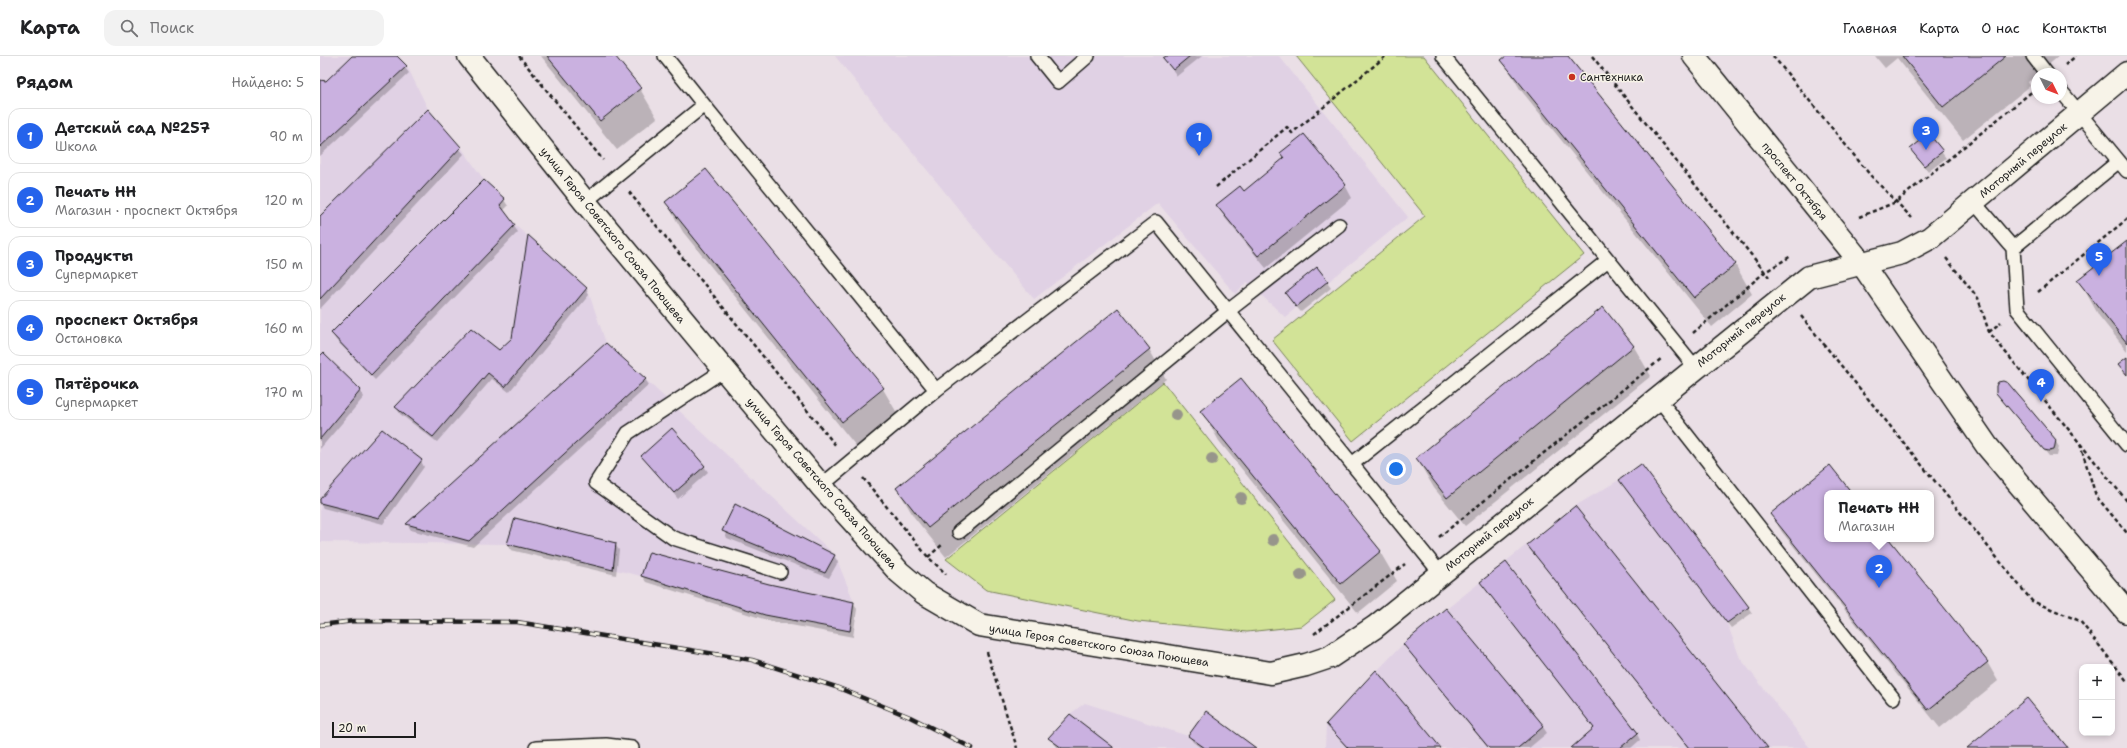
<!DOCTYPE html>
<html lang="ru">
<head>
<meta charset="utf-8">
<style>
	:root { --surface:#fff; --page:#f2f2f2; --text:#202124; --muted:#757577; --line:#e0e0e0; --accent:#2563eb }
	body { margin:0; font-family:"Shantell Sans",sans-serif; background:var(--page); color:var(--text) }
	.controls { position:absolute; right:12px; bottom:12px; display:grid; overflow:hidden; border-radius:8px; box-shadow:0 2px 6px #0003 }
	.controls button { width:36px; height:36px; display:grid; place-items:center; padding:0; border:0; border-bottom:1px solid var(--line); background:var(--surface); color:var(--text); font:20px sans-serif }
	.compass { position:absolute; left:1711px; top:12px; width:36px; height:36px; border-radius:50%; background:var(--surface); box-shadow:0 2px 6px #0003; rotate:132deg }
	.scale { position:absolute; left:12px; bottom:10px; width:84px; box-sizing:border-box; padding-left:4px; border:2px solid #1c1c1c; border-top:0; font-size:11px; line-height:14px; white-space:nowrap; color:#1c1c1c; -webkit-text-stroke:3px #f7f3e8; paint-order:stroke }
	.you { position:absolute; left:1076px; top:413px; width:14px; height:14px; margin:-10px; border:3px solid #fff; border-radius:50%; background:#1a73e8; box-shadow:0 0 0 6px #1a73e833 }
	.badge { display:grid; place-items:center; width:26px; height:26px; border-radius:50%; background:var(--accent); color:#fff; font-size:13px; font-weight:700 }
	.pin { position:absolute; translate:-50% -33px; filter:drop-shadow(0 1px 2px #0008) }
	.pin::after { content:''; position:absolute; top:21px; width:14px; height:12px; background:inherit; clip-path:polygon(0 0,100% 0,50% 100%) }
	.popup { position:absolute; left:1504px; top:434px; width:110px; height:52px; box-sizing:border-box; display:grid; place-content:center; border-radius:8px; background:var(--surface); filter:drop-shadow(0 1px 3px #0005); font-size:13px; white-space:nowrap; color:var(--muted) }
	.popup b { font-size:15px; color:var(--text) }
	.popup::after { content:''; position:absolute; left:50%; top:100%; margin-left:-8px; border:8px solid transparent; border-top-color:var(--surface) }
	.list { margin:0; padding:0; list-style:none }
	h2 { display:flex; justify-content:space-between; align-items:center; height:52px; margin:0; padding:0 16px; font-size:17px }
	h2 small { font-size:13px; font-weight:400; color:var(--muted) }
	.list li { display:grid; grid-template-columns:26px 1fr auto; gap:12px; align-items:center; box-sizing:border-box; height:56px; margin:0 8px 8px; padding:0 8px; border:1px solid var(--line); border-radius:12px }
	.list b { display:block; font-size:15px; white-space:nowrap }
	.list p { margin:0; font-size:13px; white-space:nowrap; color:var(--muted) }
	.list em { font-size:13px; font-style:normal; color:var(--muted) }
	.icon { flex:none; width:22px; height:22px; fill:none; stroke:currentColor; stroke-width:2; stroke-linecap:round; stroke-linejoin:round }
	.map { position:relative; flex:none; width:1807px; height:692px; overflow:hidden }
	header { display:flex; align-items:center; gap:24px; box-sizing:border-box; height:56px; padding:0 20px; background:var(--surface); border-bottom:1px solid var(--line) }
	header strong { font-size:19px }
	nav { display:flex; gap:22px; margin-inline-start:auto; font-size:14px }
	.search { width:280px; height:36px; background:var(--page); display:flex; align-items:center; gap:10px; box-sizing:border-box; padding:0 14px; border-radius:12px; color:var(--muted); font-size:15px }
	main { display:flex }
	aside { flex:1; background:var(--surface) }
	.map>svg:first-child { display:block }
</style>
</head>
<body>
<header>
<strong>Карта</strong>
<div class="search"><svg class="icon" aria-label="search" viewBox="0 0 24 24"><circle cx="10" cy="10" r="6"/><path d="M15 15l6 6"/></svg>Поиск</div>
<nav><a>Главная</a><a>Карта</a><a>О нас</a><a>Контакты</a></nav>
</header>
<main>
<aside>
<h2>Рядом<small>Найдено: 5</small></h2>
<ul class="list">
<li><span class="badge">1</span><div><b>Детский сад №257</b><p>Школа</p></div><em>90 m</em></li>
<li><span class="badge">2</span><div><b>Печать НН</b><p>Магазин · проспект Октября</p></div><em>120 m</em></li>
<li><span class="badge">3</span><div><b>Продукты</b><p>Супермаркет</p></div><em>150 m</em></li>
<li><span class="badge">4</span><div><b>проспект Октября</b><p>Остановка</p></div><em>160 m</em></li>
<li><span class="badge">5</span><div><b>Пятёрочка</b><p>Супермаркет</p></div><em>170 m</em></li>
</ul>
</aside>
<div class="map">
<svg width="1807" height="692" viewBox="0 0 1807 692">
	<rect width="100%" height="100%" fill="#eadfe6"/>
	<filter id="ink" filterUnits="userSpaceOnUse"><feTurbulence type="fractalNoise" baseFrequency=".025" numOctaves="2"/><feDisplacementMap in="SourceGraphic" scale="8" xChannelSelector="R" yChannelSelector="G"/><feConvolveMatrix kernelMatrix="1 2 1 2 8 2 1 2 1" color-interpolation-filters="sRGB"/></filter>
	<g filter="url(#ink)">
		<path fill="#e0d1e4" d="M 0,0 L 77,0 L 87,10 L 108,53 L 141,91 L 164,124 L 185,143 L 180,149 L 195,169 L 267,232 L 286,287 L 515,499 L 534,546 L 321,520 L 187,488 L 0,486 Z
			M 515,0 L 959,0 L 1088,161 L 965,261 L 927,226 L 915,238 L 838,147 L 714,243 L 645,161 Z
			M 1321,408 L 1429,551 L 1407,567 L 1420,602 L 1490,692 L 1005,692 L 1006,668 L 1083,588 L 1255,450 L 1299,424 Z
			M 765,647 L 868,680 L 886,655 L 936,692 L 742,692 L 728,682 L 750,658 Z"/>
		<path fill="#d2e397" stroke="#77805a" d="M 976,0 L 1104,0 L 1264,199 L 1033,385 L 952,284 L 1105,160 Z
			M 843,326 L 1015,544 L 982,570 L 927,576 L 818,565 L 666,534 L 626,503 Z"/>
		<path fill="#0003" d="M 33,0 L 76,0 L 89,17 L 0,100 L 0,25 L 7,26 Z
			M 221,0 L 294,0 L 320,33 L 337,62 L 297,94 Z
			M 847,0 L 882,0 L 857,20 L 844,2 Z
			M 1187,0 L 1247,0 L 1415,208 L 1432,238 L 1392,271 L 1200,33 L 1183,4 Z
			M 1555,0 L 1739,0 L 1708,26 L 1710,30 L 1643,84 L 1577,2 L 1565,12 Z
			M 108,55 L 144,98 L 0,253 L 0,162 Z
			M 1609,80 L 1626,102 L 1608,116 L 1591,93 Z
			M 961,97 L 1025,129 L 1032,142 L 946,212 L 905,162 L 898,149 L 924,136 L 965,103 Z
			M 386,114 L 563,333 L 580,362 L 540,395 L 363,176 L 346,146 Z
			M 164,125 L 184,144 L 188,150 L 183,155 L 198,176 L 55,324 L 16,284 L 12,277 Z
			M 1807,186 L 1807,295 L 1779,260 L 1759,224 Z
			M 997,213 L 1011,232 L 981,256 L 970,244 Z
			M 266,233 L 269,239 L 189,336 L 172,323 L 117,386 L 80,358 L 77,352 L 179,295 Z
			M 1283,252 L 1314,291 L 1331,320 L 1145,470 L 1114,432 L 1097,403 Z
			M 829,293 L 846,323 L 626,501 L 594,461 L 577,432 Z
			M 0,302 L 40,334 L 44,341 L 0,393 Z
			M 325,323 L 329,329 L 153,491 L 91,474 L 87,468 Z
			M 921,323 L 1060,496 L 1077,525 L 1038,557 L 899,385 L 882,355 Z
			M 1677,337 L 1735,384 L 1739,391 L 1737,400 L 1729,400 Z
			M 322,400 L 384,410 L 388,416 L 358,443 Z
			M 101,405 L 104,411 L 63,468 L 3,452 L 0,448 L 0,445 Z
			M 1510,411 L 1531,437 L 1507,437 L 1507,483 L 1568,483 L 1667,606 L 1678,625 L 1620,672 L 1462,476 L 1451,458 Z
			M 1304,430 L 1428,551 L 1432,557 L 1411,572 Z
			M 404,475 L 514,500 L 518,506 L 509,522 L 407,482 Z
			M 188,488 L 295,488 L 299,494 L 296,519 L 191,494 Z
			M 1208,489 L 1446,692 L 1368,692 Z
			M 322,520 L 533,547 L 537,553 L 533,581 L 450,565 L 326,526 Z
			M 1161,527 L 1317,678 L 1320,684 L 1311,692 L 1252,692 L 1274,672 Z
			M 1126,553 L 1223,671 L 1227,677 L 1209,692 L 1168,692 L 1088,594 L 1084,588 Z
			M 1007,668 L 1120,692 L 1027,692 Z
			M 869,680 L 934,692 L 881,692 L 873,686 Z
			M 730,682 L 793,692 L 738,692 Z"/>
		<path fill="#cab1e0" stroke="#1c1c1c" d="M 32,0 L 77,0 L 87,10 L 0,91 L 0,24 L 6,25 Z
			M 227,0 L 295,0 L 321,32 L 280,65 Z
			M 846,0 L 870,0 L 853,14 L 843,2 Z
			M 1186,0 L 1248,0 L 1416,208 L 1374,242 L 1181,4 Z
			M 1582,0 L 1686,0 L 1623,51 Z
			M 108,53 L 141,91 L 0,243 L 0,160 Z
			M 984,78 L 1026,129 L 938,200 L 896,149 L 920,130 L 924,135 L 964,102 L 960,97 Z
			M 1609,78 L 1623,95 L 1604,110 L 1590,93 Z
			M 386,113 L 564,332 L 522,366 L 345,146 Z
			M 164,124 L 185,143 L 180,149 L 195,169 L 51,319 L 11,277 Z
			M 208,179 L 267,232 L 185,331 L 168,317 L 113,381 L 75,351 L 151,272 L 179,294 L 192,282 Z
			M 1807,185 L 1807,287 L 1757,224 Z
			M 997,211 L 1008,225 L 976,251 L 965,237 Z
			M 1283,251 L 1314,290 L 1127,442 L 1096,402 Z
			M 798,252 L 830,293 L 608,472 L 576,432 Z
			M 286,287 L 326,323 L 149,485 L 86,468 Z
			M 3,297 L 41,334 L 0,383 L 0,300 Z
			M 1807,301 L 1807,319 L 1798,308 Z
			M 921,322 L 1061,495 L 1021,528 L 880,355 Z
			M 1683,325 L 1688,327 L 1736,384 L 1734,394 L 1729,395 L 1724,394 L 1676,337 L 1676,330 L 1678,326 Z
			M 352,372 L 385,410 L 354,437 L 321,400 Z
			M 62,373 L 102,404 L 59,462 L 0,447 L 0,443 Z
			M 1321,408 L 1429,551 L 1407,567 L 1299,424 Z
			M 1510,409 L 1532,437 L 1507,437 L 1507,483 L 1569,483 L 1668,606 L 1608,654 L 1450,458 Z
			M 415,448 L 515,499 L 505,517 L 402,475 Z
			M 1255,450 L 1448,692 L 1369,692 L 1207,489 Z
			M 195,462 L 296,487 L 293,514 L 187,488 Z
			M 329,496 L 449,528 L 534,546 L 530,575 L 445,559 L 321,520 Z
			M 1186,506 L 1318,677 L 1300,692 L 1251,692 L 1274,672 L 1160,526 Z
			M 1126,552 L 1224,670 L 1198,692 L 1169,692 L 1083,588 Z
			M 1056,614 L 1121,692 L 1028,692 L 1006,668 Z
			M 1707,642 L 1748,692 L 1647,692 Z
			M 886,655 L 936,692 L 885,692 L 868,680 Z
			M 750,658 L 793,691 L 793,692 L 742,692 L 728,682 Z"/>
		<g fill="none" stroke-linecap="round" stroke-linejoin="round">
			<defs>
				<path id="lane" d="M 717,0 L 738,26 L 768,0
					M 1123,0 L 1375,311
					M 1713,0 L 1727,18
					M 1741,35 L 1807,115
					M 384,49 L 616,334
					M 1653,145 L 1693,192 L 1697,253 L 1807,389
					M 265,146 L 384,49 L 345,0
					M 1693,192 L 1799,105
					M 404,314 L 308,377 L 276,427 L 353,482 L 460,516
					M 1338,342 L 1573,642
					M 1032,408 L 1288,204
					M 501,430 L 616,334 L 836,166 L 1121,518
					M 639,476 L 908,255 L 1019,169
					M 216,692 L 286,689 L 312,692"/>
				<path id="street" d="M 149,0 L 265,146 L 501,430 L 579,516 L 604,537 L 659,569 L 951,617 L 986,609 L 1010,601 L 1055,571 L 1489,221 L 1582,197 L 1610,182 L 1807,17"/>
				<path id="secondary" d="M 1374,0 L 1542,208 L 1667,390 L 1807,556"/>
			</defs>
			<use href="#lane" stroke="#1c1c1c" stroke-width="16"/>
			<use href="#street" stroke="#1c1c1c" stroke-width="25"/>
			<use href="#secondary" stroke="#1c1c1c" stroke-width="25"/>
			<path stroke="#1c1c1c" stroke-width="2.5" stroke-dasharray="4 3" stroke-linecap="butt" d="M 199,0 L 283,104
				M 1272,0 L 1449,221
				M 1453,0 L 1551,120 L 1592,162
				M 1745,9 L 1756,0
				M 896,131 L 967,71 L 972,77 L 1066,0
				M 309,136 L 517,391
				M 1539,161 L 1576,146 L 1714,34
				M 1626,202 L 1658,242 L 1669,276 L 1807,445
				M 1718,236 L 1807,163
				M 1481,260 L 1712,545 L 1760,565 L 1807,625
				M 1669,276 L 1681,266
				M 1373,277 L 1445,216 L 1471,200
				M 1760,388 L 1776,440 L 1807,477
				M 543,422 L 608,501 L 626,518
				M 1119,481 L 1341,303
				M 608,501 L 623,488
				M 994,578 L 1085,508
				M 667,596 L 697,692"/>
			<use href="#lane" stroke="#f7f3e8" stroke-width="13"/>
			<use href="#street" stroke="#f7f3e8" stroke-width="22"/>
			<use href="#secondary" stroke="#f7f3e8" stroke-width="22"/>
			<defs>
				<path id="rail" d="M 0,569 L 34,565 L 197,566 L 432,604 L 516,631 L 590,661 L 652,692"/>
			</defs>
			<use href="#rail" stroke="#1c1c1c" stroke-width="4.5"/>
			<use href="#rail" stroke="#f7f3e8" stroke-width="3" stroke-dasharray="9" stroke-linecap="butt"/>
		</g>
		<g fill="#97958b">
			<circle cx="856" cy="359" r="6"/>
			<circle cx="892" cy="403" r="6"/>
			<circle cx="921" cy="442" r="6"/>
			<circle cx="953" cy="484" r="6"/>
			<circle cx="981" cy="519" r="6"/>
		</g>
	</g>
	<circle fill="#c8321e" stroke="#f7f3e8" stroke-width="1.5" cx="1252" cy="21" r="4"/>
	<g text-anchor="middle" stroke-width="3" stroke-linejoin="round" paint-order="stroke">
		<g font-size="11" fill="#1c1c1c" stroke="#f7f3e8" text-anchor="start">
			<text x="1260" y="25">Сантехника</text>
		</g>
		<g font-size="11" fill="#1c1c1c" stroke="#f7f3e8">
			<text transform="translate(1703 104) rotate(-40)" y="4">Моторный переулок</text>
			<text transform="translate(1475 125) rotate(51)" y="4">проспект Октября</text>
			<text transform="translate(293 179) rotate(51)" y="4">улица Героя Советского Союза Поющева</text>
			<text transform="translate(1421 274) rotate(-39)" y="4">Моторный переулок</text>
			<text transform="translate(502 427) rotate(49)" y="4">улица Героя Советского Союза Поющева</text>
			<text transform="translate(1169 478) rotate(-39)" y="4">Моторный переулок</text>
			<text transform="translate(779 589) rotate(9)" y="4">улица Героя Советского Союза Поющева</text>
		</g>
	</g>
</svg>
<div class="controls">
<button>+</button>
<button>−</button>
</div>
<svg class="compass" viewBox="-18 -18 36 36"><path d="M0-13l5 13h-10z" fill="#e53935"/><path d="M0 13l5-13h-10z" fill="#757577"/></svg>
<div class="scale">20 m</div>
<div class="you"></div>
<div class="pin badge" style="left:879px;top:100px">1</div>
<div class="pin badge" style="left:1559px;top:532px">2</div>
<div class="popup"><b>Печать НН</b>Магазин</div>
<div class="pin badge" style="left:1606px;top:94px">3</div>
<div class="pin badge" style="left:1721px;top:346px">4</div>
<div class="pin badge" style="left:1779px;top:220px">5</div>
</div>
</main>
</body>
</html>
